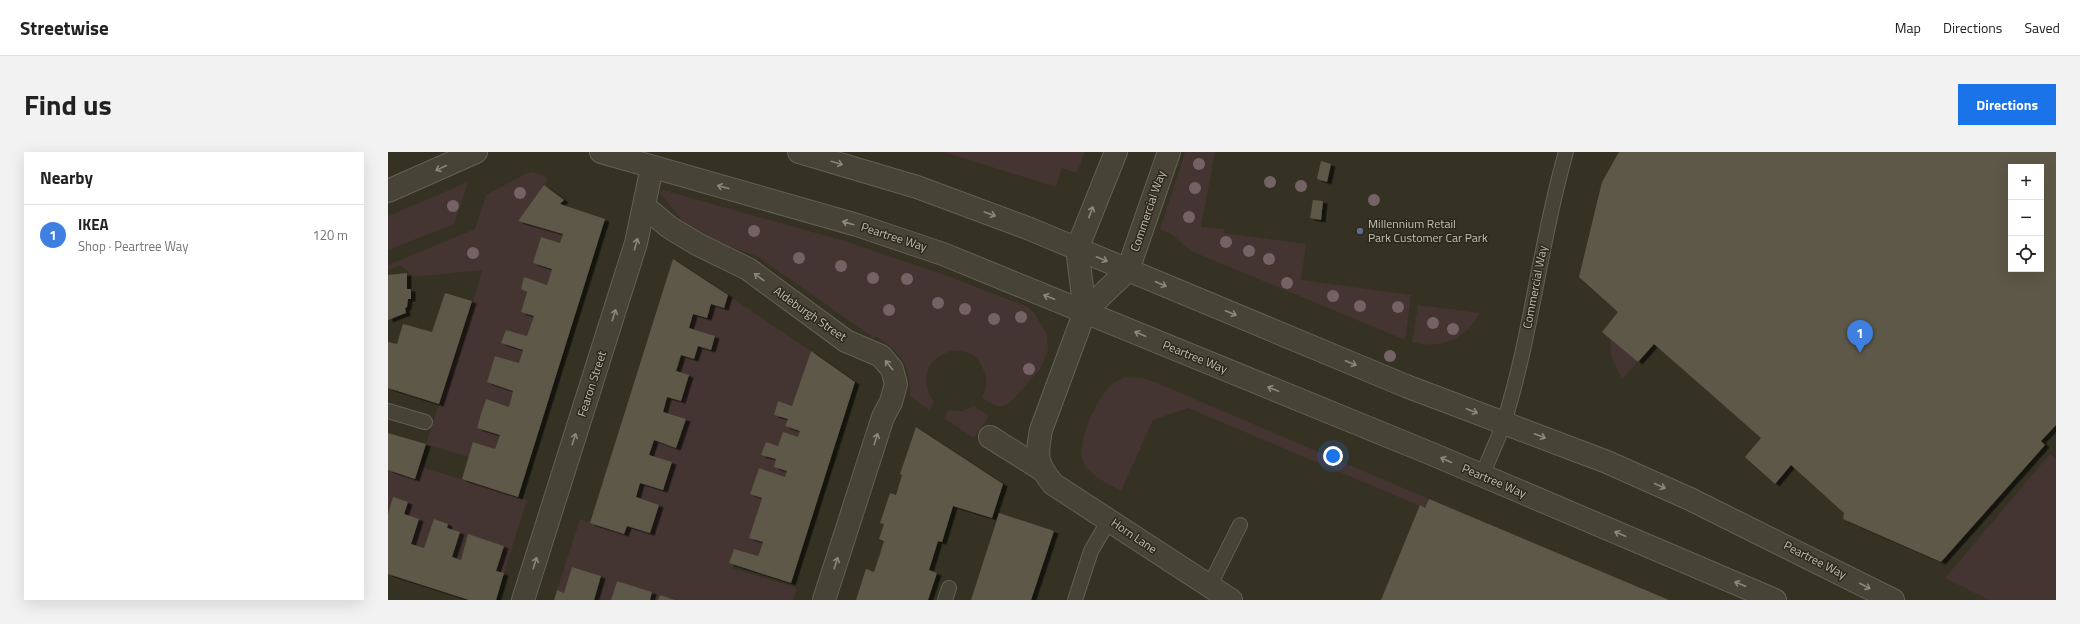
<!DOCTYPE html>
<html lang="en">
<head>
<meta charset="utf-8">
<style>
	:root { --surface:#fff; --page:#f2f2f2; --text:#222; --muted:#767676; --line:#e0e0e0; --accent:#1a73e8 }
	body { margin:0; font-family:"Titillium Web",sans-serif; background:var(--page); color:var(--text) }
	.controls { position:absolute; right:12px; top:12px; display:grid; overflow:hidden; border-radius:0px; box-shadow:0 4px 16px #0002 }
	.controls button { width:36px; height:36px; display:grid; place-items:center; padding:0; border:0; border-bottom:1px solid var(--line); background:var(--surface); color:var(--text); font:20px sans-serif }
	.you { position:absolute; left:945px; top:304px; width:14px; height:14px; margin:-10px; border:3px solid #fff; border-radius:50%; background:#1a73e8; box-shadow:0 0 0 6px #1a73e833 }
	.badge { display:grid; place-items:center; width:26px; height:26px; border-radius:50%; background:var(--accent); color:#fff; font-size:13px; font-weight:700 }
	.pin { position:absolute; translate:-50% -33px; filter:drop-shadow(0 1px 2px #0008) }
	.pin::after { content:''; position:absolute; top:21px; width:14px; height:12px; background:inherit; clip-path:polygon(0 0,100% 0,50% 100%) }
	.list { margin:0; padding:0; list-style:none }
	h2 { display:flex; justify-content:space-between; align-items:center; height:52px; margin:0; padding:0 16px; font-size:17px }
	h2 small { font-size:13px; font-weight:400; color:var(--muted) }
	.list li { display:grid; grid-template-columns:26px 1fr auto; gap:12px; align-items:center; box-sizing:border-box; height:60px; padding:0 16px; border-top:1px solid var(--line) }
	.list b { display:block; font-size:15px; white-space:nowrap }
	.list p { margin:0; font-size:13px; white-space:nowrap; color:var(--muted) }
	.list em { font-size:13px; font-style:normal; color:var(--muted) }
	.icon { flex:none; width:22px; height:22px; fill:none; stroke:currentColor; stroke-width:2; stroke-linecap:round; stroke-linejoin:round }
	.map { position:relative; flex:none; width:1668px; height:448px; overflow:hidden; border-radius:0px }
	header { display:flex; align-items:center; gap:24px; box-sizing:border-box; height:56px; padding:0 20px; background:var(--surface); border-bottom:1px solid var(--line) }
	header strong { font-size:19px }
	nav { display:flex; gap:22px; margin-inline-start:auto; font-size:14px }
	.intro { display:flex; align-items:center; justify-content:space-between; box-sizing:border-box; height:96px; padding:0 24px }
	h1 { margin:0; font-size:28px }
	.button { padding:10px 18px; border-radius:0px; background:var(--accent); color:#fff; font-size:14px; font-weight:700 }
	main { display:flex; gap:24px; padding:0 24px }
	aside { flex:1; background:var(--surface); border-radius:0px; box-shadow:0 4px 16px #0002 }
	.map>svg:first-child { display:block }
</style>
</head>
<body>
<header>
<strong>Streetwise</strong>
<nav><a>Map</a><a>Directions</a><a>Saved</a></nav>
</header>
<div class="intro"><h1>Find us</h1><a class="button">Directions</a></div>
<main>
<aside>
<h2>Nearby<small></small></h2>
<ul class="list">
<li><span class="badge" style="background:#3f7fe0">1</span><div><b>IKEA</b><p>Shop · Peartree Way</p></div><em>120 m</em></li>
</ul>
</aside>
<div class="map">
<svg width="1668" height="448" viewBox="0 0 1668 448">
	<defs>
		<filter id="shadow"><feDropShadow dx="4.5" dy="2.5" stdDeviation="0" flood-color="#0009"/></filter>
	</defs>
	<rect width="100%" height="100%" fill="#363223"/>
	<path fill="#443432" d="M 556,0 L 695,0 L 696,2 L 689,21 L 674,16 L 668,35 Z
		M 797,0 L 827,0 L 813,75 L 836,77 L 836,81 L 918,92 L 913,128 L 1023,143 L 1017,188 L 803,99 L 783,82 L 772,77 Z
		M 143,20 L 155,23 L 160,27 L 130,69 L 175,82 L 172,91 L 153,85 L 145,111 L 164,117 L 159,133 L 136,126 L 133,137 L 139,140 L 133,160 L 146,164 L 139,184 L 118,178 L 113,191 L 135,198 L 131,211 L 107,204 L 99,230 L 125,239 L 121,255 L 98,247 L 89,276 L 112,283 L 107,297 L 86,290 L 81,305 L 38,292 L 95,118 L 25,125 L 13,113 L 0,118 L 0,113 L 87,77 L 98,43 L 137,22 Z
		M 80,30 L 66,72 L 0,98 L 0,64 Z
		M 275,38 L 460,90 L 565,126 L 640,155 L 646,161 L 659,182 L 660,199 L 652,217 L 622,251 C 611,258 604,252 594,246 C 598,238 600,228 596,219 C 581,176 516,208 546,250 L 541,258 L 522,244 C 522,211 514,202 488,184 L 486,186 L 370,105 L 333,91 L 310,80 L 293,67 L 272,41 Z
		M 340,143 L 423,199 L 404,254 L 390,249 L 386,263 L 400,267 L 397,274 L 412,279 L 410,285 L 390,294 L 378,290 L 374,302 L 388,307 L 399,319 L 397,325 L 371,316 L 362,342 L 374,346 L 361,386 L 375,390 L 370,404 L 346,397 L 341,411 L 345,412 L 344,416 L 409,436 L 405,448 L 288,448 L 272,443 L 270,448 L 262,448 L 264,440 L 229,429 L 223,448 L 206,448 L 213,424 L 185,415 L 176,441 L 169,438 L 192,367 L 236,381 L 239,374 L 262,381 L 271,353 L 248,345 L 252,331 L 275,338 L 284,310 L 261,303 L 266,288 L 288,295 L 298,268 L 275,260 L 279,245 L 293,249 L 301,224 L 288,219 L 293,203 L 306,207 L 310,194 L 323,198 L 327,185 L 301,176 L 305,162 L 319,166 L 323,152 L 336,156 Z
		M 1030,153 L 1092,161 C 1078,187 1053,198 1024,190 Z
		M 1222,186 L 1250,210 L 1234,227 L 1223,205 Z
		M 737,225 L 755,226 L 769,231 L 1041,347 L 1037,356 L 800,256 L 765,268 L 733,339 C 721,332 705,325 697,314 C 685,297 707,252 719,237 C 723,232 731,228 737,225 Z
		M 586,254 L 601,264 L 586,286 L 556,266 L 561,258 L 574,259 Z
		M 1662,302 L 1668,307 L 1668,448 L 1601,448 L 1557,426 Z
		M 31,314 L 139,348 L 116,421 L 108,419 L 116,394 L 81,383 L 73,408 L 64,405 L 72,380 L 59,376 L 60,372 L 46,367 L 36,396 L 23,392 L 16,362 L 20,350 L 5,346 L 0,362 L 0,318 L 27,327 Z"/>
	<path fill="#5d5847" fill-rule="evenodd" filter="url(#shadow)" d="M 1231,0 L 1668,0 L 1668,273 L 1653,289 L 1657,293 L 1553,410 L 1455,367 L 1456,361 L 1403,313 L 1387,332 L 1357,305 L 1373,286 L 1266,192 L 1250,210 L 1214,180 L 1230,160 L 1191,125 L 1214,30 ZM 1623,15 L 1653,15 L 1653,117 L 1623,117 Z
		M 933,9 L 943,12 L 939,30 L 929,27 Z
		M 156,33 L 176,48 L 172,52 L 217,67 L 130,345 L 74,327 L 85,290 L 107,297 L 112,283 L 89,276 L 93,262 L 98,247 L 121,255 L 125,239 L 99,230 L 107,204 L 131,211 L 135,198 L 113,191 L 118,178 L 139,184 L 146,164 L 133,160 L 139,140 L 133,137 L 136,125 L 159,133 L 164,117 L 145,111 L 153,85 L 172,91 L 175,82 L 130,69 Z
		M 925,48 L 935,49 L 933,68 L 922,66 Z
		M 285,107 L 340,143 L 336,156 L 323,152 L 319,166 L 305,162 L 301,176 L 327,184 L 323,198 L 310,194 L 306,207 L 293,203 L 288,219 L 301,223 L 293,249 L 279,245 L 275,260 L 298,267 L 288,296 L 266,288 L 261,303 L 284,310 L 275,338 L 252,331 L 248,345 L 271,353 L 262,381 L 239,374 L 236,382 L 202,371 Z
		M 19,121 L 19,137 L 23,137 L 23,147 L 20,147 L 19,155 L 17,156 L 18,161 L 0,168 L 0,123 Z
		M 57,141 L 84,149 L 51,252 L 0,236 L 0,190 L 9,192 L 15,172 L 44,180 Z
		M 423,199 L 467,230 L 403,431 L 341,411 L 346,397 L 370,404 L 372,399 L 375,390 L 361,386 L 374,346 L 362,342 L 371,316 L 397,325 L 399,319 L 386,315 L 388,307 L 373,303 L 378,290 L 390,294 L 395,280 L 410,285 L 412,279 L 397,274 L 400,267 L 386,263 L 390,249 L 404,254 Z
		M 528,275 L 615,332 L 604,366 L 565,354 L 554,390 L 550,389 L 541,418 L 549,421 L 540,448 L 468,448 L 478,417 L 486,420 L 492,402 L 496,389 L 491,387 L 496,372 L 492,371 L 502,341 L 508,343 L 514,323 L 512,322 Z
		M 0,281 L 38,292 L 27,327 L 0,318 Z
		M 5,345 L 20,350 L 16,362 L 31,367 L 23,392 L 36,396 L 46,367 L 60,372 L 59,376 L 72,380 L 64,405 L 73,408 L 80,382 L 116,394 L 108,419 L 116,421 L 108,448 L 81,448 L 0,422 L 0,362 Z
		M 1041,347 L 1281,448 L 993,448 L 1032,353 L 1037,356 Z
		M 611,361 L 666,379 L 643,448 L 583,448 Z
		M 184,415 L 213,424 L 206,448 L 166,448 L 169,438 L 176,441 Z
		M 229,429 L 264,440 L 262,448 L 223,448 Z
		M 272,443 L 287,448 L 270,448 Z"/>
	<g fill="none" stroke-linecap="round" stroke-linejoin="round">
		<defs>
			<path id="service" d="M 0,259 L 37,270
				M 1094,324 C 1101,306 1110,288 1116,270 C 1144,182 1152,89 1178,0
				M 821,435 L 852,373
				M 557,448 L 561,436
				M 687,448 L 703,399 L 721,368"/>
			<path id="minor" d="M 256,54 L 281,75 L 309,92 L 360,117 L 458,189 L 493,204 L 504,217 L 508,232 L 503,250 L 495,265 L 436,448
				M 689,97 L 728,0
				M 740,118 L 781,0
				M 697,159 L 653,278 C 648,305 648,311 665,332 L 843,448
				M 602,285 L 653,317
				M 135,448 L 248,91 L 264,15"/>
			<path id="tertiary" d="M 213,0 L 469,73 L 555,102 L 1044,302 L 1387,448
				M 411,0 L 529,35 L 642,77 L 1018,234 L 1219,310 L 1302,347 L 1505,448
				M 0,39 L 88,0
				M 689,97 L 697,159
				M 697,159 L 740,118"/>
		</defs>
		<use href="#service" stroke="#646154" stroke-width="16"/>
		<use href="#minor" stroke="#646154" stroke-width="24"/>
		<use href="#tertiary" stroke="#646154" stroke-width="24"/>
		<use href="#service" stroke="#474336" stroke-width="14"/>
		<use href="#minor" stroke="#474336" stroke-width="22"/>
		<use href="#tertiary" stroke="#474336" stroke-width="22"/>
	</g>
	<g fill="#746264">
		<circle cx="811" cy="12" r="6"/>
		<circle cx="882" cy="30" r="6"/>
		<circle cx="913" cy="34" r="6"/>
		<circle cx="807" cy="36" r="6"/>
		<circle cx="132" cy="41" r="6"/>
		<circle cx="986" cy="48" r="6"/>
		<circle cx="65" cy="54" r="6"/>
		<circle cx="801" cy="65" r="6"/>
		<circle cx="366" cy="79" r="6"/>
		<circle cx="838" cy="90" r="6"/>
		<circle cx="861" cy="99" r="6"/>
		<circle cx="85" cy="101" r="6"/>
		<circle cx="411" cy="106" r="6"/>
		<circle cx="881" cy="107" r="6"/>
		<circle cx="453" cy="114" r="6"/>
		<circle cx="485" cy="126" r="6"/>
		<circle cx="519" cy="127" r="6"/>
		<circle cx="899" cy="131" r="6"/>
		<circle cx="945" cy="144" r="6"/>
		<circle cx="550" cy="151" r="6"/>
		<circle cx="972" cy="154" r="6"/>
		<circle cx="1010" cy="155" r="6"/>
		<circle cx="577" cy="157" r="6"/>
		<circle cx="501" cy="158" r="6"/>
		<circle cx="633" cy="165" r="6"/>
		<circle cx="606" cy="167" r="6"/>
		<circle cx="1045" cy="171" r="6"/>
		<circle cx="1065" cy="177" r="6"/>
		<circle cx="1002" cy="204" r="6"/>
		<circle cx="641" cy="217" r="6"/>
	</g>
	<defs><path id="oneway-shaft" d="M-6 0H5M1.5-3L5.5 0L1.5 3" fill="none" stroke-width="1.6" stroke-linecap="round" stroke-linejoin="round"/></defs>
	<g stroke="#8b887a">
		<use href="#oneway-shaft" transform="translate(449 11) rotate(17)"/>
		<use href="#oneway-shaft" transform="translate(53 16) rotate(155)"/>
		<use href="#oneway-shaft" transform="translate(335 35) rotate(-165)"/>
		<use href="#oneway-shaft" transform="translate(703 60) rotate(-69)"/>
		<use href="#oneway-shaft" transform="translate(602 62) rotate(20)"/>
		<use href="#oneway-shaft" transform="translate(460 71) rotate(-164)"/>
		<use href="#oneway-shaft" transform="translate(248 92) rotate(-75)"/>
		<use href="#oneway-shaft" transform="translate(714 107) rotate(23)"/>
		<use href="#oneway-shaft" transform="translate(371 125) rotate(-144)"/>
		<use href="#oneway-shaft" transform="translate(773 132) rotate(23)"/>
		<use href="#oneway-shaft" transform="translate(661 145) rotate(-158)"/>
		<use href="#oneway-shaft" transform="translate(843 161) rotate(23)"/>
		<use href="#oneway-shaft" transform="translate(226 163) rotate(-72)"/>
		<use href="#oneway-shaft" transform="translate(752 182) rotate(-157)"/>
		<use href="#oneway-shaft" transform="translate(963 211) rotate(23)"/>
		<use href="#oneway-shaft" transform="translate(501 213) rotate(-128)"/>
		<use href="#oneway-shaft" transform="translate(885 237) rotate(-158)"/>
		<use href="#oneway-shaft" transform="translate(1084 259) rotate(21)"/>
		<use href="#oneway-shaft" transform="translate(1152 284) rotate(21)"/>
		<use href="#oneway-shaft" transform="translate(186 287) rotate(-72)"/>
		<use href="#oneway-shaft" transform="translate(488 287) rotate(-72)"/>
		<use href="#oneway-shaft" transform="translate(1058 308) rotate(-156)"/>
		<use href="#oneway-shaft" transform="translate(1272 334) rotate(24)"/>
		<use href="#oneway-shaft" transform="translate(1232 382) rotate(-157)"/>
		<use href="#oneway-shaft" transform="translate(147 411) rotate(-72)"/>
		<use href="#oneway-shaft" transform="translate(448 411) rotate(-72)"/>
		<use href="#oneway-shaft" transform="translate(1352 432) rotate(-157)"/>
		<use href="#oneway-shaft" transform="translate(1477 434) rotate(27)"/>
	</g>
	<circle fill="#5c6f8a" stroke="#2b281c" stroke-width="1.5" cx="972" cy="79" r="4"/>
	<g text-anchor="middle" stroke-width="3" stroke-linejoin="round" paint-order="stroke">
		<g font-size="12" fill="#c3c0b1" stroke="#2b281c">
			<text transform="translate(760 59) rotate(-71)" y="4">Commercial Way</text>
			<text transform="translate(506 85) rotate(18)" y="4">Peartree Way</text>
			<text transform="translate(1147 135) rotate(-79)" y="4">Commercial Way</text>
			<text transform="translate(422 162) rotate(35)" y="4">Aldeburgh Street</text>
			<text transform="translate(807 205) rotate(22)" y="4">Peartree Way</text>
			<text transform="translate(204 232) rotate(-72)" y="4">Fearon Street</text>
			<text transform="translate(1106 329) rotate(23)" y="4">Peartree Way</text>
			<text transform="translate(746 384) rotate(34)" y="4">Horn Lane</text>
			<text transform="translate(1427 408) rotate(27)" y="4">Peartree Way</text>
		</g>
		<g font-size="12" fill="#c3c0b1" stroke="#2b281c" text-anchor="start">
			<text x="980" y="76">Millennium Retail<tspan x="980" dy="14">Park Customer Car Park</tspan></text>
		</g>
	</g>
</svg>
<div class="controls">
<button>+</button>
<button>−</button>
<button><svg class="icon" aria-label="locate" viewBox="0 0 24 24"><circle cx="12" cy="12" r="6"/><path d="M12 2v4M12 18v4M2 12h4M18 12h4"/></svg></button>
</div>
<div class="you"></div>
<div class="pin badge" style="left:1472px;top:201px;background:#3f7fe0">1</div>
</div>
</main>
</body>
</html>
